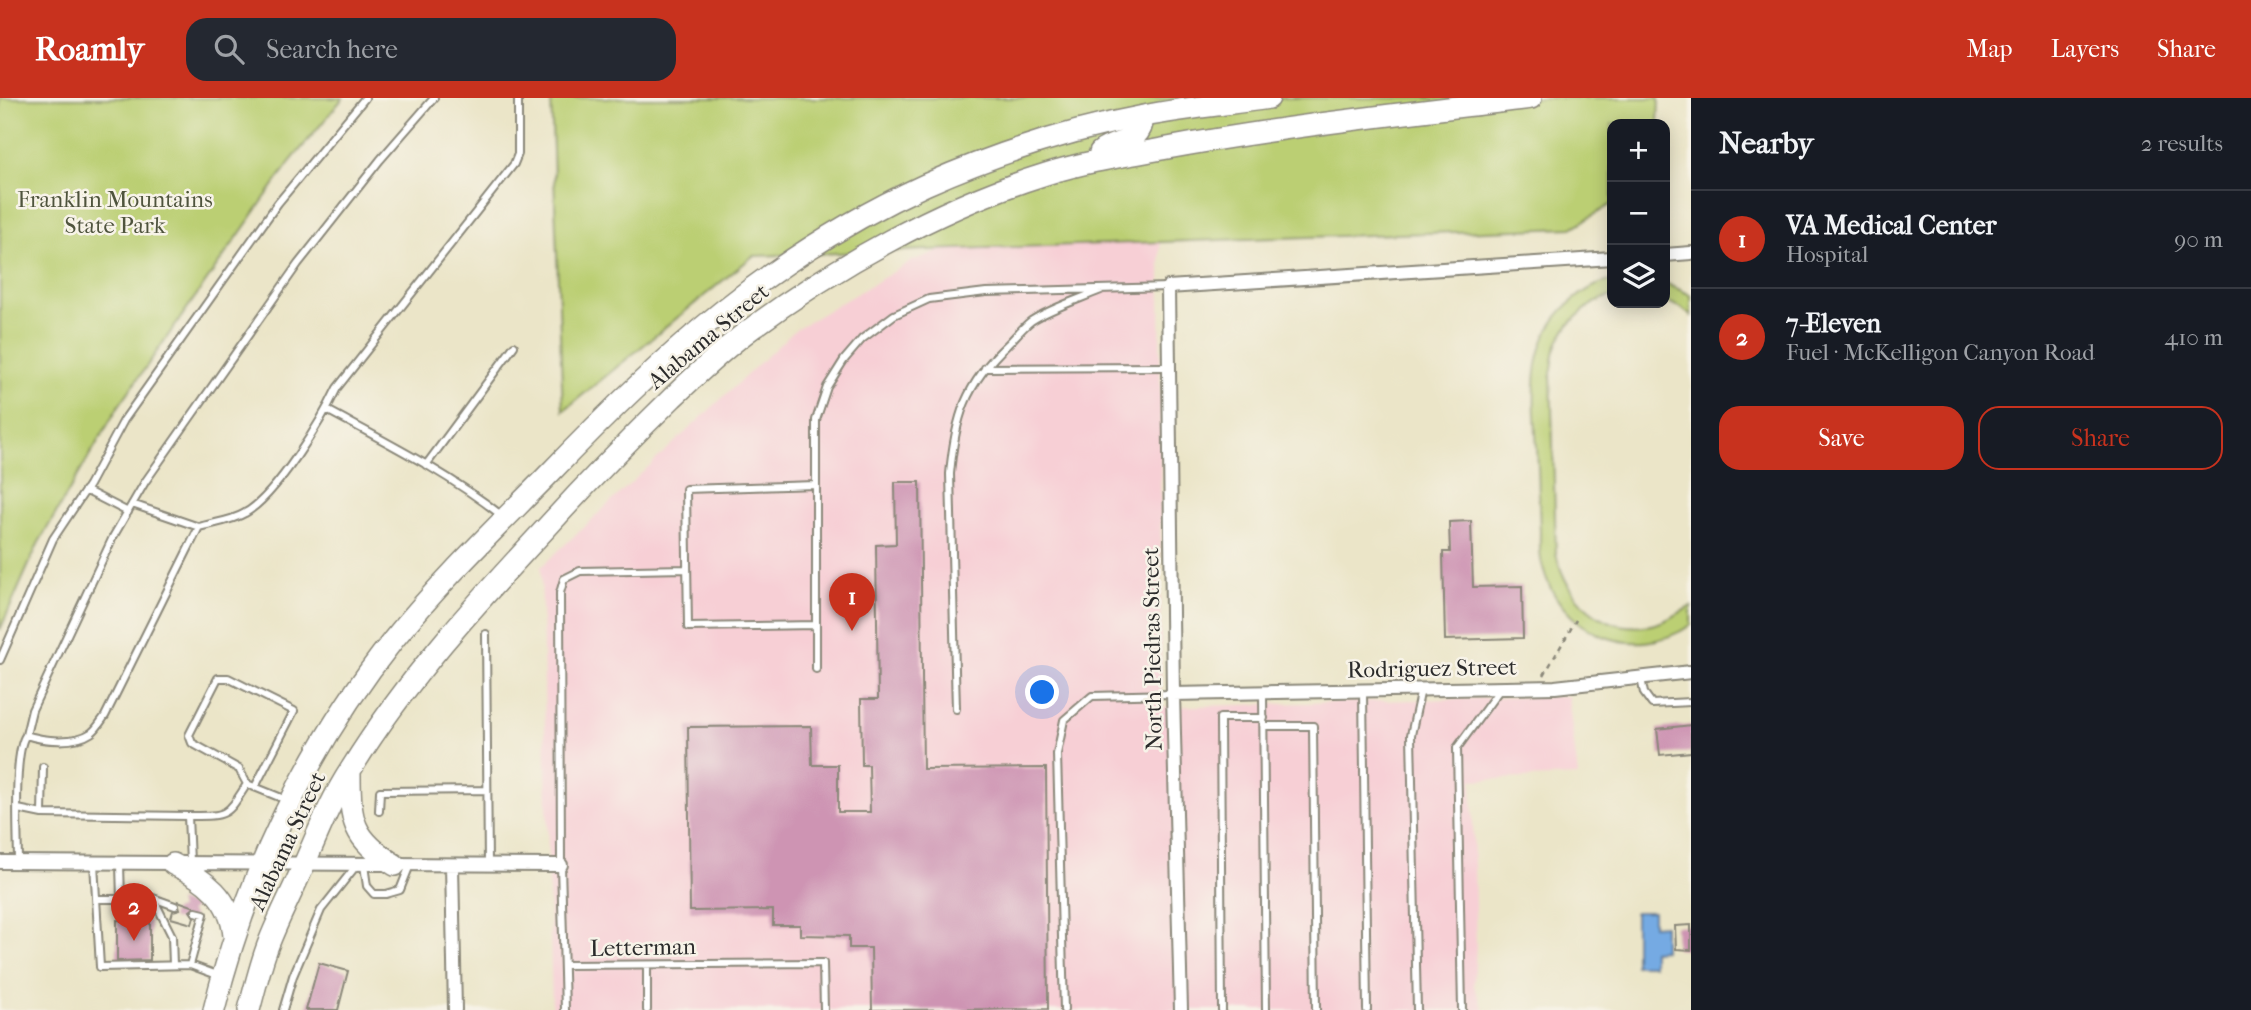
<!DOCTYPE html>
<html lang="en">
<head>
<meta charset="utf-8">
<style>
	:root { --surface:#171b24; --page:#242831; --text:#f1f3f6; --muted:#9ea1a6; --line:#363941; --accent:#c8321e }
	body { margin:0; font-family:"IM FELL French Canon",serif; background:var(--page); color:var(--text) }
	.controls { position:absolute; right:21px; top:21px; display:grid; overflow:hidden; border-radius:14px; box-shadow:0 4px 18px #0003 }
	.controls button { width:63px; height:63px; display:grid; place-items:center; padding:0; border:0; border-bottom:2px solid var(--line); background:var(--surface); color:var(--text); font:35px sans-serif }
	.you { position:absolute; left:1043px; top:595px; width:24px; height:24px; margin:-18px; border:5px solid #fff; border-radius:50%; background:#1a73e8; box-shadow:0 0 0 10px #1a73e833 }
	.badge { display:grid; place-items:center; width:46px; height:46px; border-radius:50%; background:var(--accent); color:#fff; font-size:23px; font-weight:700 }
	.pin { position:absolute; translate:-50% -58px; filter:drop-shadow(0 2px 4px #0008) }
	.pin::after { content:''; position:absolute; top:37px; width:24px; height:21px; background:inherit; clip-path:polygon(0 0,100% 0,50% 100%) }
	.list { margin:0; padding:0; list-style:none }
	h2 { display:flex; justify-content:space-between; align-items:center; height:91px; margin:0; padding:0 28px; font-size:30px }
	h2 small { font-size:23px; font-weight:400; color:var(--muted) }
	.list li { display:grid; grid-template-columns:46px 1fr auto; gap:21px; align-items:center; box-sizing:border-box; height:98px; padding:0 28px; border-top:2px solid var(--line) }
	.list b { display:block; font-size:26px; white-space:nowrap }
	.list p { margin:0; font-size:23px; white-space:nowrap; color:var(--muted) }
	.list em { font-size:23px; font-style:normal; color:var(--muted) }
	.actions { display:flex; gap:14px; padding:21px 28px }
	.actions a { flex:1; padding:16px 0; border:2px solid var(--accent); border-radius:21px; text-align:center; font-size:24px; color:var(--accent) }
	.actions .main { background:var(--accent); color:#fff }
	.icon { flex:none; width:38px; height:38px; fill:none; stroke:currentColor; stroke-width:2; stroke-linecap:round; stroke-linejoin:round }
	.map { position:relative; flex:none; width:1691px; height:912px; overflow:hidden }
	header { display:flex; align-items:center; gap:42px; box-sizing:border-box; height:98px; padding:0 35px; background:var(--accent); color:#fff }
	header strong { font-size:33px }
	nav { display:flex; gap:38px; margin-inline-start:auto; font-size:24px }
	.search { width:490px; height:63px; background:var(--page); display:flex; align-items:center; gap:18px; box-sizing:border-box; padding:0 24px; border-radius:21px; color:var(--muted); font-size:26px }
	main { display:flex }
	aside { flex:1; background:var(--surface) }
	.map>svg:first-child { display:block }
</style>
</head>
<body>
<header>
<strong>Roamly</strong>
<div class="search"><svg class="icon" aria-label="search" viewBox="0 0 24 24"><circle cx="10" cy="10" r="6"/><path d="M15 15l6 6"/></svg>Search here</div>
<nav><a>Map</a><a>Layers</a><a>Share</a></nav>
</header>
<main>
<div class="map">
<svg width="1691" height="912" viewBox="0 0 1691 912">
	<rect width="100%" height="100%" fill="#f7f3e8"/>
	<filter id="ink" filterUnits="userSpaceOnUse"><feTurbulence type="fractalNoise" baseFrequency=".0143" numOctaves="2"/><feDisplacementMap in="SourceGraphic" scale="14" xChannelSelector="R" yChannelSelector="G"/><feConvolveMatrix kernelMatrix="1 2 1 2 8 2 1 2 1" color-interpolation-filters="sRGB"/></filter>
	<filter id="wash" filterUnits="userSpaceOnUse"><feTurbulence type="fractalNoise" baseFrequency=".00686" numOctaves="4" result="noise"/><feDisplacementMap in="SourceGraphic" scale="28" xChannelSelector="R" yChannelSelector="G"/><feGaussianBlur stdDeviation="1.57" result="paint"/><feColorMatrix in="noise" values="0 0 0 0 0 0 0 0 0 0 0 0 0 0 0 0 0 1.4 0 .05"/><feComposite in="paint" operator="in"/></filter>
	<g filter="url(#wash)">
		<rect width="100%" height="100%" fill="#ebe5c8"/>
		<path fill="#f7cfd5" d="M 1160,102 L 1161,609 L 1568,598 L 1578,678 L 1472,682 L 1476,847 L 1474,888 L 1484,912 L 552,912 L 541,469 L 796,231 L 912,163 L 1064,107 Z"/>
		<path fill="#bbcf73" stroke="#737d4f" stroke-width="2" d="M 0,0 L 343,0 L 290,64 L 118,309 L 38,446 L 0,532 Z
			M 551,0 L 1659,0 L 1658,26 L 1612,26 L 1612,106 L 1572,130 L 753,158 L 563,313 Z
			M 1612,183 L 1612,198 C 1588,204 1562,228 1555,252 C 1553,259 1553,268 1551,275 L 1556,456 C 1567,501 1602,536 1651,527 C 1666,524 1679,515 1691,508 L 1691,527 C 1632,567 1558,534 1542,466 C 1539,456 1540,444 1540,434 C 1539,412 1539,391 1538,370 C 1536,313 1522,246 1570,205 C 1583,194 1596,185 1612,183 Z
			M 1665,185 L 1691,197 L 1691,218 L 1680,209 L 1665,203 Z"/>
		<path fill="#75aae3" stroke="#506a87" stroke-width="2" d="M 1635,814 L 1653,814 L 1653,828 L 1664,827 L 1664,852 L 1653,853 L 1653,867 L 1635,867 Z"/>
		<g id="blocks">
			<path fill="#ce94b3" d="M 895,384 L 920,384 L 923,671 L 1046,670 L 1048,911 L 872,912 L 871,850 L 849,850 L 849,838 L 800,837 L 800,827 L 773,827 L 773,812 L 690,813 L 688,629 L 811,628 L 812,667 L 838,667 L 838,714 L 870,714 L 869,667 L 862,667 L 861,601 L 878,601 L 876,447 L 896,446 Z
				M 1471,423 L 1473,489 L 1522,488 L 1523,540 L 1445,542 L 1443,454 L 1450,454 L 1449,424 Z
				M 1691,627 L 1691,654 L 1660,657 L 1657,631 Z
				M 178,803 L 195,809 L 190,813 L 194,819 L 192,826 L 171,820 L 173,813 L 180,811 Z
				M 117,822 L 150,823 L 150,862 L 117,863 Z
				M 1691,827 L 1691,852 L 1676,851 L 1675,828 Z
				M 319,865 L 348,873 L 338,912 L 306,912 Z"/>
		</g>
	</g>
	<g filter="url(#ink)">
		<use href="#blocks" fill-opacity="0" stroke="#8b887a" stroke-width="2"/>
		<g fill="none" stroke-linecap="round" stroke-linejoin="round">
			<defs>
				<path id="lane" d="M 434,0 L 380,62 L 298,166 L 145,384 L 113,439 L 32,612 L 26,637 C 43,643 75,646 91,635 C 97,631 101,623 105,618 L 199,429 C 213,425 232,423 245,415 C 276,398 322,322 337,290 L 514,66 L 518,56 L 518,0
					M 985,270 L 1168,269
					M 327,312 C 386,344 448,375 501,417
					M 426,367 L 514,248
					M 815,387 L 686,391 L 688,529 L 816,527
					M 85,392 L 128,414
					M 132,406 L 199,429
					M 486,536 L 488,767
					M 0,562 L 53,441 L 89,387 L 124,322 L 278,105 L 365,0
					M 816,571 L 816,322 L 827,289 L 844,262 L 862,241 L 894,217 L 929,201 L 986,194 L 1168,189
					M 1641,580 L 1644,595 L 1652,606 L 1691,604
					M 1363,593 L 1367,912
					M 1263,595 L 1266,912
					M 956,611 L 950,376 C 955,320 965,286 1008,246 C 1015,239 1023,229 1031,223 C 1051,210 1080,201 1101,192
					M 1264,628 L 1313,628 L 1316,912
					M 43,669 L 42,716 L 188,718 L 190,764
					M 247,686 L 239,671 L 192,645 L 189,637 L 218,580 L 228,580 L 294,613 L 255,689
					M 18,711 L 42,716
					M 379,713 L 380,693 L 487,692
					M 188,718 C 228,718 226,719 247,686 L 289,703
					M 18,765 C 18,739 13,654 26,637
					M 94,765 L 100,869 L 190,867 L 220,878
					M 120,766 L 121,801 L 153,800 L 175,808
					M 364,767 L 367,788 L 374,796 L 386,796 L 400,792 L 410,767
					M 153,800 L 172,838 L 173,867
					M 96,801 L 121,801
					M 190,867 L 204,816 L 196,814
					M 565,867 L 823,865 L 824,912
					M 647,867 L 647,912
					M 283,912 L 293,878 L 321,812 L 356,768
					M 565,912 L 561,767 L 560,495 L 564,481 L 580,473 L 686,471
					M 1064,912 L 1057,656 L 1064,622 L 1092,598 L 1173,596
					M 1222,912 L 1220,620 L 1264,620
					M 1417,912 L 1411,637 L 1421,591
					M 1462,912 L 1457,650 L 1500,591"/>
				<path id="street" d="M 1665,157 L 1691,155
					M 1173,596 L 1555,589 L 1691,574
					M 0,764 L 561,767
					M 452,767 L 455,912
					M 1181,912 L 1173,596 L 1168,189 L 1612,160"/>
				<path id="primary" d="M 1100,54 C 1117,40 1142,48 1143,18
					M 350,675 C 350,723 352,740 395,767
					M 173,766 C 205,781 231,800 234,838
					M 214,912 C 247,778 308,649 394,541 C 440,484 494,432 546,379 C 662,258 770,158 925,87 C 995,56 1069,32 1144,18 C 1185,10 1228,6 1269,0
					M 249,912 C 255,890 260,868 268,847 C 279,818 294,791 306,762 C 320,730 332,700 351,671 C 406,582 477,504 548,428 C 588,384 629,342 672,300 C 696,277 721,253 748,233 C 835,168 942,108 1046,76 C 1084,64 1123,58 1162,51 C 1284,28 1408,15 1531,0"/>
			</defs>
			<use href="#lane" stroke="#8b887a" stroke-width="10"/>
			<use href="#street" stroke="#8b887a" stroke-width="16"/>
			<use href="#primary" stroke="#8b887a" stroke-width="24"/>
			<path stroke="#8b887a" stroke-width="2.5" stroke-dasharray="5 5" stroke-linecap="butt" d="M 1544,577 L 1576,522"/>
			<use href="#lane" stroke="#fff" stroke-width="6"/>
			<use href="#street" stroke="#fff" stroke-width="12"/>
			<use href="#primary" stroke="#fff" stroke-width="21"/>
		</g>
	</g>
	<g text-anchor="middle" stroke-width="5" stroke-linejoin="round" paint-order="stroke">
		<g font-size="23" fill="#4f543d" stroke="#f7f3e8">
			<text x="115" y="109">Franklin Mountains<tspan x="115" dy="26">State Park</tspan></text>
		</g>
		<g font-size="23" fill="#2b2b2b" stroke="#f7f3e8">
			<text transform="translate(708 238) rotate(-40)" y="8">Alabama Street</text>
			<text transform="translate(1152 551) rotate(-91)" y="8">North Piedras Street</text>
			<text transform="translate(1432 570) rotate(-1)" y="8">Rodriguez Street</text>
			<text transform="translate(287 743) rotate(-65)" y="8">Alabama Street</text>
			<text transform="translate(643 849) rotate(-1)" y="8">Letterman</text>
		</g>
	</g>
</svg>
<div class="controls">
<button>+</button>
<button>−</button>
<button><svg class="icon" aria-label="layers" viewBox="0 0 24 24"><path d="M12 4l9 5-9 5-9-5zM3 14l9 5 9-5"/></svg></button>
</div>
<div class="you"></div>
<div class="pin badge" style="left:852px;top:533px">1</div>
<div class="pin badge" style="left:134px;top:843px">2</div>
</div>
<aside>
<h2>Nearby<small>2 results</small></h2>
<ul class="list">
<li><span class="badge">1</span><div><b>VA Medical Center</b><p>Hospital</p></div><em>90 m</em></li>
<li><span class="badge">2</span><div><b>7-Eleven</b><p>Fuel · McKelligon Canyon Road</p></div><em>410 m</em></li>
</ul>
<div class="actions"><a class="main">Save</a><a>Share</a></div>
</aside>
</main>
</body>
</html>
